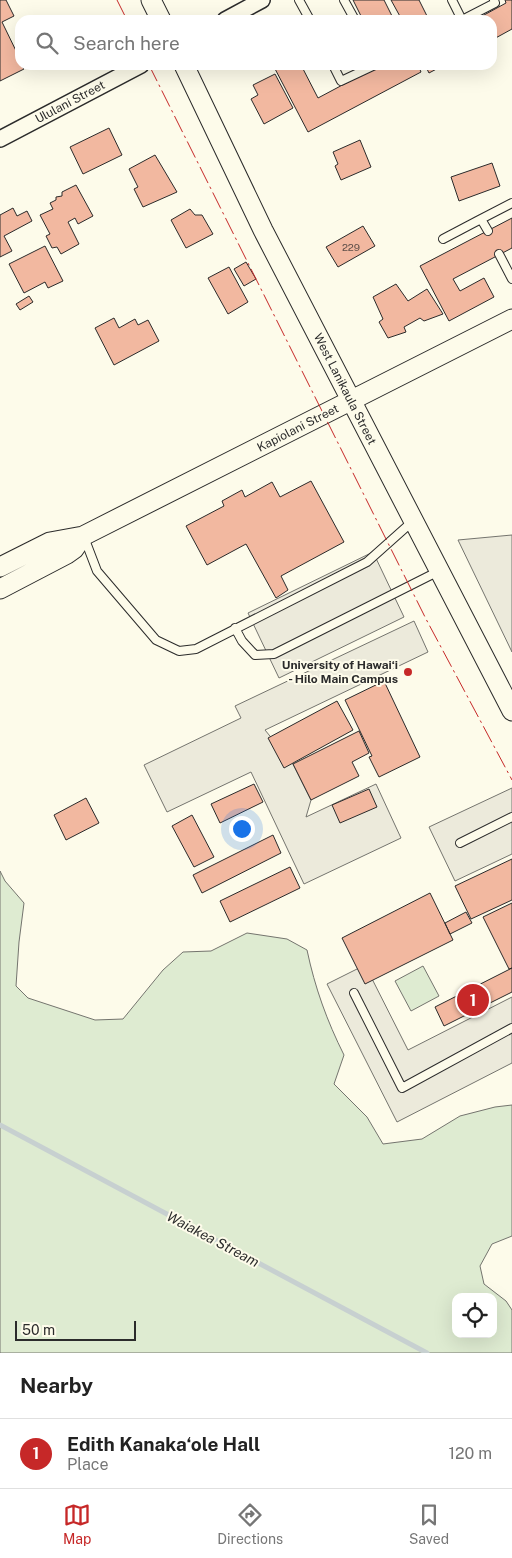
<!DOCTYPE html>
<html lang="en">
<head>
<meta charset="utf-8">
<style>
	:root { --surface:#fff; --page:#f6f6f6; --text:#222; --muted:#767676; --line:#e0e0e0; --accent:#c62828 }
	body { margin:0; font-family:"Public Sans",sans-serif; background:var(--page); color:var(--text) }
	.controls { position:absolute; right:15px; bottom:15px; display:grid; overflow:hidden; border-radius:10px; box-shadow:0 5px 20px #0002 }
	.controls button { width:45px; height:45px; display:grid; place-items:center; padding:0; border:0; border-bottom:1px solid var(--line); background:var(--surface); color:var(--text); font:25px sans-serif }
	.scale { position:absolute; left:15px; bottom:12px; width:121px; box-sizing:border-box; padding-left:5px; border:2px solid #2b2b2b; border-top:0; font-size:14px; line-height:18px; white-space:nowrap; color:#2b2b2b; -webkit-text-stroke:4px #fdfbea; paint-order:stroke }
	.you { position:absolute; left:241px; top:828px; width:18px; height:18px; margin:-12px; border:4px solid #fff; border-radius:50%; background:#1a73e8; box-shadow:0 0 0 8px #1a73e833 }
	.badge { display:grid; place-items:center; width:32px; height:32px; border-radius:50%; background:var(--accent); color:#fff; font-size:16px; font-weight:700 }
	.pin { position:absolute; translate:-50% -50%; border:2px solid #fff; box-shadow:0 1px 5px #0006 }
	.list { margin:0; padding:0; list-style:none }
	h2 { display:flex; justify-content:space-between; align-items:center; height:65px; margin:0; padding:0 20px; font-size:21px }
	h2 small { font-size:16px; font-weight:400; color:var(--muted) }
	.list li { display:grid; grid-template-columns:32px 1fr auto; gap:15px; align-items:center; box-sizing:border-box; height:70px; padding:0 20px; border-top:1px solid var(--line) }
	.list b { display:block; font-size:19px; white-space:nowrap }
	.list p { margin:0; font-size:16px; white-space:nowrap; color:var(--muted) }
	.list em { font-size:16px; font-style:normal; color:var(--muted) }
	.icon { flex:none; width:28px; height:28px; fill:none; stroke:currentColor; stroke-width:2; stroke-linecap:round; stroke-linejoin:round }
	.map { position:relative; flex:none; width:512px; height:1353px; overflow:hidden }
	.search { position:absolute; background:var(--surface); box-shadow:0 5px 20px #0002; left:15px; right:15px; top:15px; height:55px; display:flex; align-items:center; gap:12px; box-sizing:border-box; padding:0 18px; border-radius:15px; color:var(--muted); font-size:19px }
	.sheet { height:135px; background:var(--surface) }
	nav { display:flex; justify-content:space-around; align-items:center; box-sizing:border-box; height:70px; border-top:1px solid var(--line); background:var(--surface); font-size:14px; color:var(--muted) }
	nav a { display:grid; justify-items:center; gap:2px }
	nav .on { color:var(--accent) }
	.map>svg:first-child { display:block }
</style>
</head>
<body>
<div class="map">
<svg width="512" height="1353" viewBox="0 0 512 1353">
	<rect width="100%" height="100%" fill="#fdfbea"/>
	<path fill="#deebd1" stroke="#74746e" fill-rule="evenodd" d="M 0,871 L 5,881 L 24,903 L 19,942 L 16,986 L 28,998 L 95,1020 L 123,1019 L 163,970 L 183,952 L 211,951 L 247,933 L 287,939 L 307,950 C 315,988 327,1021 344,1055 L 334,1084 L 367,1117 L 383,1144 L 422,1139 L 460,1116 L 495,1107 L 512,1105 L 512,1236 L 492,1244 L 480,1266 L 484,1284 L 506,1301 L 512,1310 L 512,1353 L 0,1353 ZM 456,1297 L 493,1297 L 493,1334 L 456,1334 Z
		M 423,966 L 439,996 L 411,1011 L 395,981 Z"/>
	<path fill="#eceadb" stroke="#74746e" d="M 512,535 L 512,652 L 458,540 Z
		M 373,552 L 404,617 L 279,678 L 248,613 Z
		M 414,621 L 428,652 L 265,730 L 293,764 L 311,800 L 306,817 L 376,784 L 401,838 L 304,884 L 251,772 L 167,812 L 144,765 L 241,718 L 235,706 Z
		M 512,788 L 512,854 L 455,881 L 429,827 Z
		M 365,965 L 408,1050 L 512,997 L 512,1063 L 397,1122 L 327,984 Z"/>
	<g fill="none" stroke-linecap="round" stroke-linejoin="round">
		<path stroke="#c7d0d0" stroke-width="5" d="M 0,1125 L 427,1353"/>
	</g>
	<path fill="#f2b8a0" stroke="#2b2b2b" d="M 0,0 L 6,0 L 14,16 L 2,22 L 20,59 L 20,65 L 24,69 L 0,81 Z
		M 353,0 L 384,0 L 394,20 L 363,20 Z
		M 391,0 L 419,0 L 429,20 L 402,20 Z
		M 505,0 L 512,0 L 512,29 L 492,40 L 492,20 L 475,20 L 506,3 Z
		M 273,65 L 301,65 L 318,98 L 380,65 L 418,65 L 421,72 L 308,132 Z
		M 425,65 L 444,65 L 429,73 Z
		M 275,74 L 293,108 L 264,124 L 251,99 L 258,95 L 253,85 Z
		M 109,128 L 122,155 L 83,174 L 70,147 Z
		M 360,140 L 371,167 L 341,180 L 335,166 L 338,164 L 333,152 Z
		M 155,155 L 177,192 L 143,207 L 134,189 L 138,187 L 129,169 Z
		M 492,163 L 500,186 L 459,201 L 451,177 Z
		M 76,185 L 93,216 L 78,224 L 75,218 L 68,222 L 79,244 L 61,254 L 57,247 L 52,248 L 46,236 L 50,234 L 40,215 L 53,209 L 50,203 L 56,200 L 56,197 L 62,196 L 62,192 Z
		M 13,208 L 17,216 L 27,211 L 32,221 L 4,236 L 12,251 L 0,257 L 0,215 Z
		M 190,209 L 195,215 L 202,215 L 213,234 L 186,248 L 171,220 Z
		M 512,218 L 512,248 L 453,279 L 460,291 L 484,278 L 494,297 L 449,321 L 420,266 Z
		M 363,226 L 375,246 L 338,267 L 326,247 Z
		M 45,246 L 63,281 L 48,288 L 45,282 L 24,293 L 9,264 Z
		M 246,262 L 256,279 L 244,286 L 234,269 Z
		M 229,267 L 248,302 L 228,314 L 208,278 Z
		M 396,284 L 408,301 L 427,289 L 443,314 L 424,321 L 420,318 L 404,327 L 406,332 L 388,338 L 379,322 L 383,319 L 373,297 Z
		M 29,296 L 33,302 L 20,310 L 16,304 Z
		M 114,318 L 119,328 L 135,319 L 138,325 L 148,320 L 159,341 L 114,365 L 95,328 Z
		M 311,481 L 344,542 L 281,576 L 288,590 L 276,598 L 246,544 L 207,565 L 186,526 L 224,506 L 222,501 L 242,490 L 245,497 L 272,482 L 280,497 Z
		M 384,681 L 420,757 L 379,777 L 369,757 L 372,756 L 345,700 Z
		M 337,701 L 353,730 L 284,768 L 268,738 Z
		M 359,731 L 369,753 L 352,762 L 359,776 L 311,800 L 293,764 Z
		M 254,784 L 263,802 L 220,823 L 211,804 Z
		M 369,789 L 377,807 L 340,823 L 332,805 Z
		M 86,798 L 99,823 L 66,840 L 54,815 Z
		M 192,815 L 214,857 L 194,867 L 172,826 Z
		M 273,835 L 281,853 L 202,893 L 193,875 Z
		M 512,859 L 512,900 L 471,919 L 455,886 Z
		M 290,867 L 300,888 L 230,922 L 220,901 Z
		M 430,893 L 453,940 L 365,984 L 342,938 Z
		M 512,903 L 512,968 L 509,969 L 483,917 Z
		M 466,912 L 472,923 L 450,934 L 445,923 Z
		M 512,968 L 512,992 L 444,1026 L 435,1007 Z"/>
	<g fill="none" stroke-linecap="round" stroke-linejoin="round">
		<defs>
			<path id="service" d="M 299,0 L 310,20
				M 344,0 L 355,20
				M 452,0 L 462,20 L 495,3 L 494,0
				M 333,65 L 341,81 L 375,65
				M 481,219 L 512,203
				M 443,239 L 481,219 L 488,231
				M 499,254 L 512,279
				M 84,537 L 97,571 L 156,640 L 179,651 L 196,649 L 367,562 L 413,521
				M 235,628 L 242,641 L 255,655 L 274,654 L 439,571
				M 460,843 L 512,817
				M 354,993 L 402,1088 L 512,1028"/>
			<path id="minor" d="M 225,20 L 262,0
				M 0,139 L 141,65"/>
			<path id="tertiary" d="M 151,0 L 161,20
				M 184,65 L 263,230 L 512,711
				M 0,567 L 50,542 L 83,536 L 512,319
				M 0,589 L 67,554 L 74,549 L 83,536"/>
		</defs>
		<use href="#service" stroke="#2b2b2b" stroke-width="10"/>
		<use href="#minor" stroke="#2b2b2b" stroke-width="18"/>
		<use href="#tertiary" stroke="#2b2b2b" stroke-width="21"/>
		<use href="#service" stroke="#fdfbea" stroke-width="8"/>
		<use href="#minor" stroke="#fdfbea" stroke-width="15"/>
		<use href="#tertiary" stroke="#fdfbea" stroke-width="19"/>
		<path stroke="#c62828" stroke-width="1" stroke-dasharray="18 4 2.5 4" stroke-linecap="butt" d="M 117,0 L 127,20
			M 149,65 L 426,619 L 512,780"/>
	</g>
	<circle fill="#c62828" stroke="#fdfbea" stroke-width="2" cx="408" cy="672" r="5"/>
	<g text-anchor="middle" stroke-width="4" stroke-linejoin="round" paint-order="stroke">
		<g font-size="10" fill="#5d4e48">
			<text x="351" y="251">229</text>
		</g>
		<g font-size="12" fill="#2b2b2b" stroke="#fdfbea">
			<text transform="translate(70 102) rotate(-28)" y="4">Ululani Street</text>
			<text transform="translate(345 389) rotate(63)" y="4">West Lanikaula Street</text>
			<text transform="translate(298 428) rotate(-27)" y="4">Kapiolani Street</text>
		</g>
		<g font-size="12" font-weight="bold" fill="#2b2b2b" stroke="#fdfbea" text-anchor="end">
			<text x="398" y="669">University of Hawaiʻi<tspan x="398" dy="14">- Hilo Main Campus</tspan></text>
		</g>
		<g font-size="14" font-style="italic" fill="#2b2b2b" stroke="#fdfbea">
			<text transform="translate(213 1239) rotate(28)" y="5">Waiakea Stream</text>
		</g>
	</g>
</svg>
<div class="controls">
<button><svg class="icon" aria-label="locate" viewBox="0 0 24 24"><circle cx="12" cy="12" r="6"/><path d="M12 2v4M12 18v4M2 12h4M18 12h4"/></svg></button>
</div>
<div class="scale">50 m</div>
<div class="you"></div>
<div class="pin badge" style="left:473px;top:1000px">1</div>
<div class="search"><svg class="icon" aria-label="search" viewBox="0 0 24 24"><circle cx="10" cy="10" r="6"/><path d="M15 15l6 6"/></svg>Search here</div>
</div>
<section class="sheet">
<h2>Nearby<small></small></h2>
<ul class="list">
<li><span class="badge">1</span><div><b>Edith Kanaka‘ole Hall</b><p>Place</p></div><em>120 m</em></li>
</ul>
</section>
<nav>
<a class="on"><svg class="icon" aria-label="map" viewBox="0 0 24 24"><path d="M3 6l6-2 6 2 6-2v14l-6 2-6-2-6 2zM9 4v14M15 6v14"/></svg>Map</a>
<a><svg class="icon" aria-label="directions" viewBox="0 0 24 24"><path d="M12 3l9 9-9 9-9-9zM9 14v-3h6M13 9l2 2-2 2"/></svg>Directions</a>
<a><svg class="icon" aria-label="saved" viewBox="0 0 24 24"><path d="M7 4h10v16l-5-4-5 4z"/></svg>Saved</a>
</nav>
</body>
</html>
